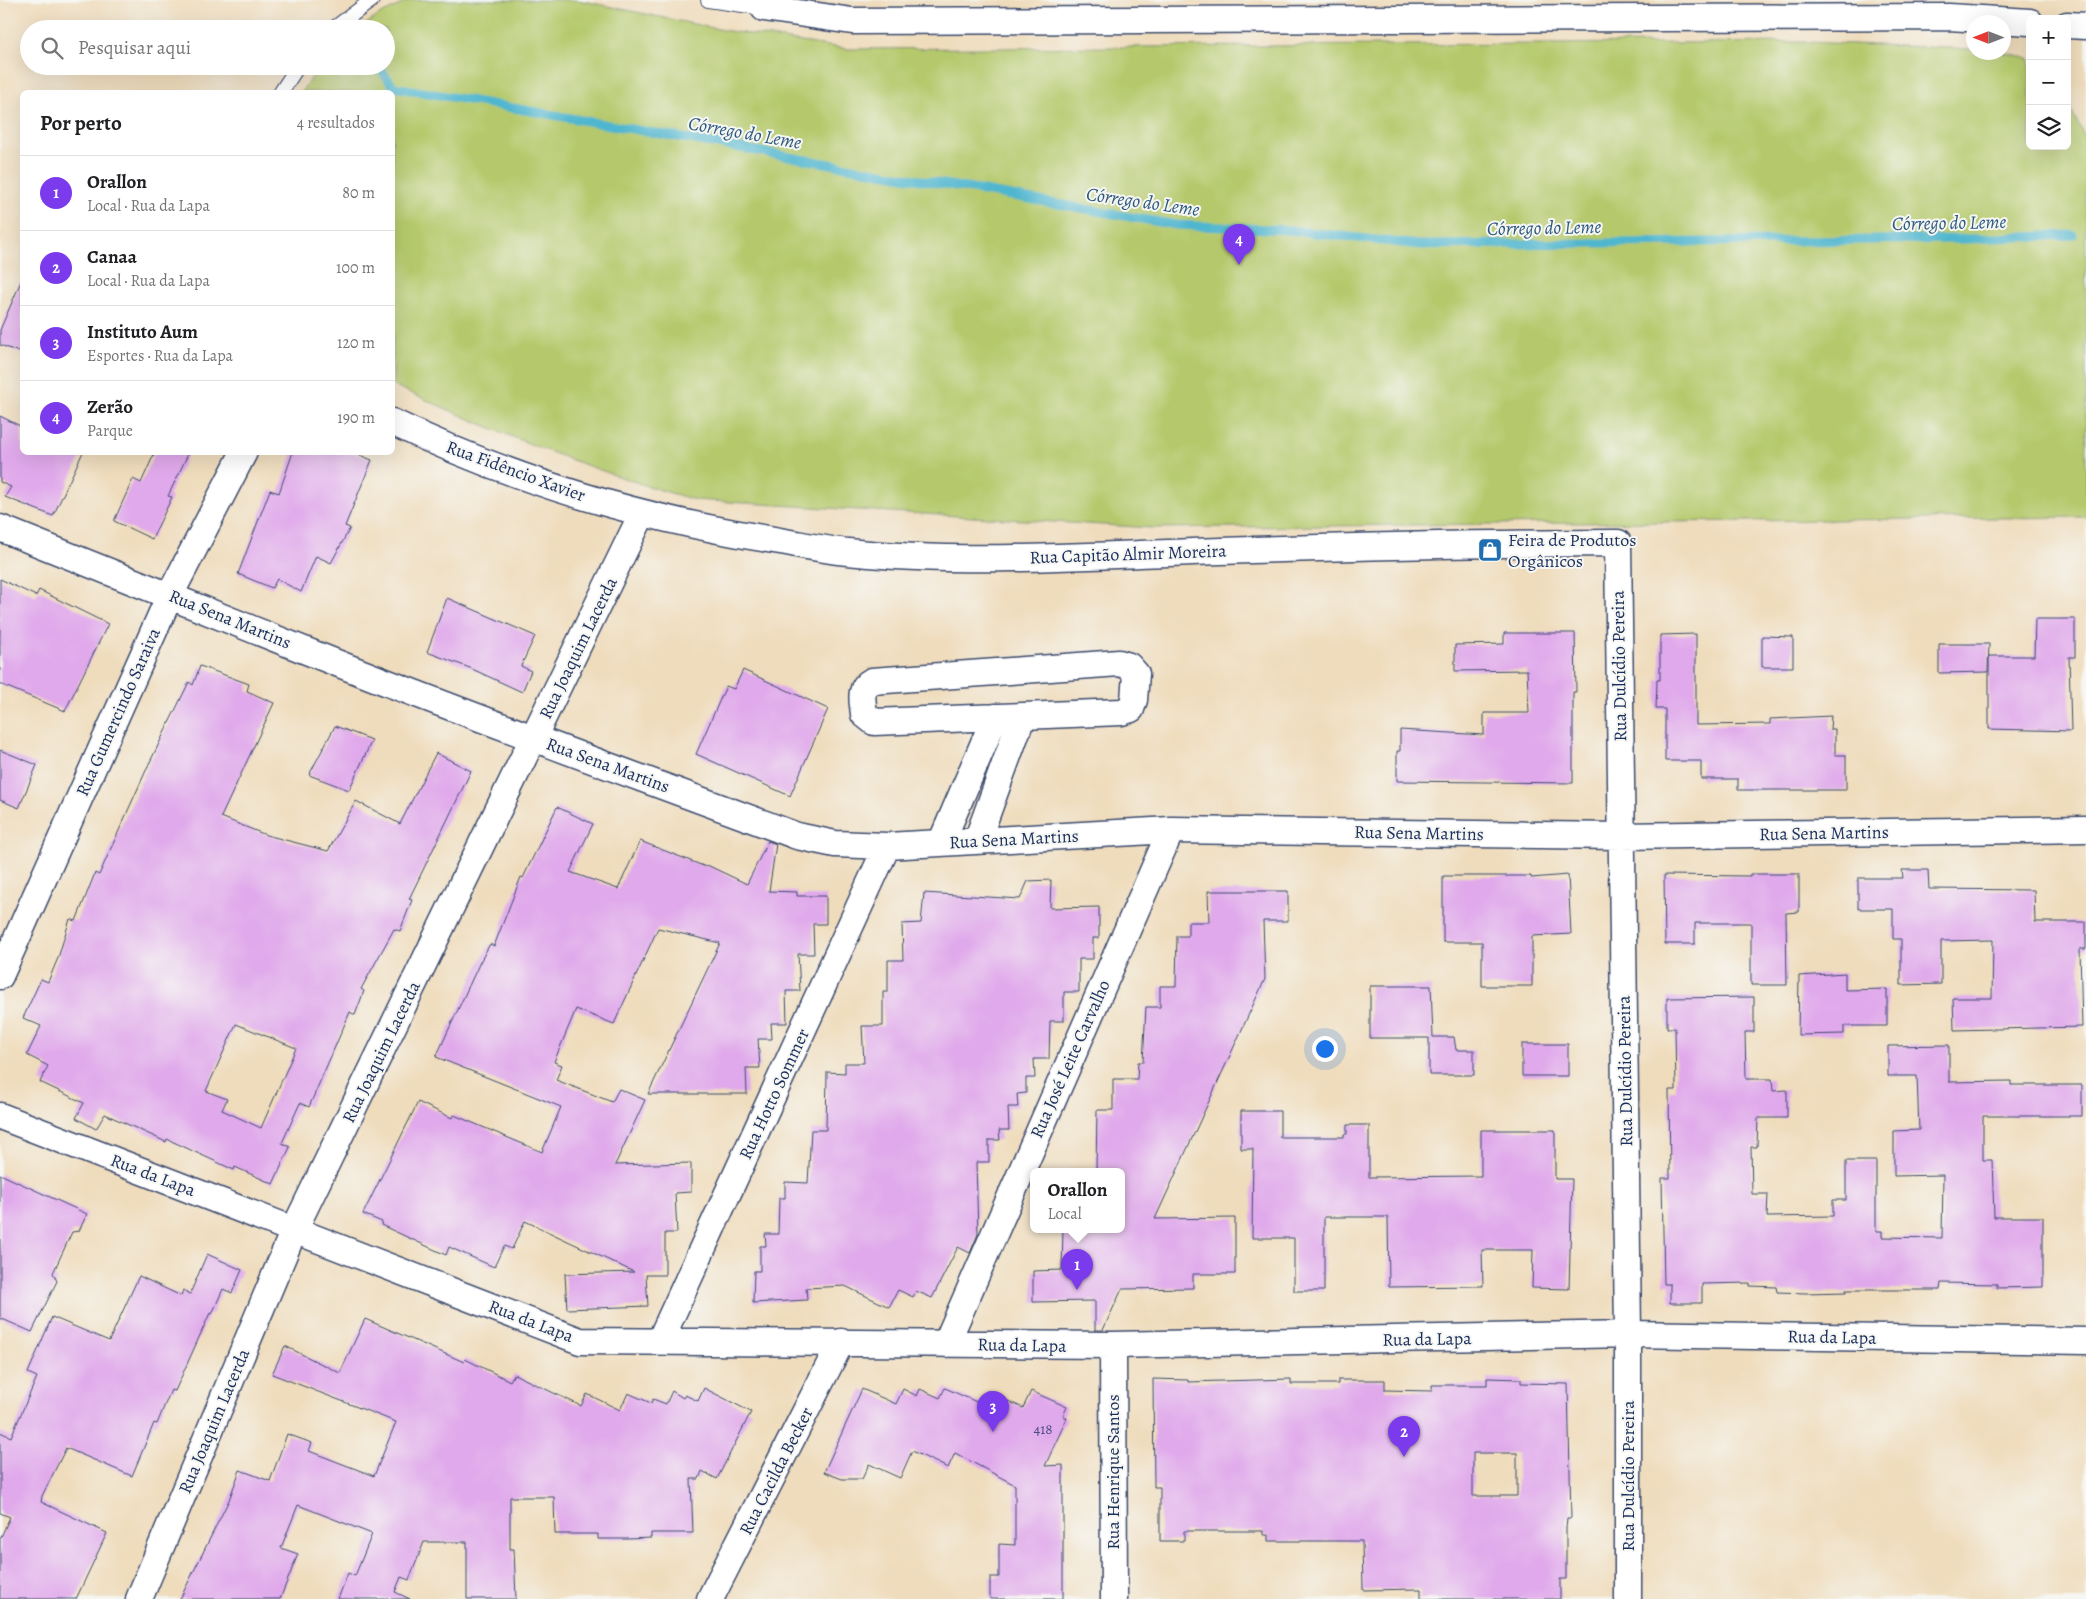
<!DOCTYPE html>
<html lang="pt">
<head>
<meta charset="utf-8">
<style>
	:root { --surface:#fff; --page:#f2f2f2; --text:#202124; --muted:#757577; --line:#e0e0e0; --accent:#7c3aed }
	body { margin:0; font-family:Alegreya,serif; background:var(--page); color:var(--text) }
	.controls { position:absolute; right:15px; top:15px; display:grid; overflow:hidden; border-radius:8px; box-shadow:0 5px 20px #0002 }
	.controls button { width:45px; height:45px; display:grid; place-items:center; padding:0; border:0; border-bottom:1px solid var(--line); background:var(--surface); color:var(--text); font:25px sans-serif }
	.compass { position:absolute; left:1966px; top:15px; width:45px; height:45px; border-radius:50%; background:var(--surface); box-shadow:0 5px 20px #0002; rotate:270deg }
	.you { position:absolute; left:1324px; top:1048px; width:18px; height:18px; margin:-12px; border:4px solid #fff; border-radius:50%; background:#1a73e8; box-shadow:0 0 0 8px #1a73e833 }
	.badge { display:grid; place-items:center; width:32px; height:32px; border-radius:50%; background:var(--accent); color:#fff; font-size:16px; font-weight:700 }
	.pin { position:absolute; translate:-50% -41px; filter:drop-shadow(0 1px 2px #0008) }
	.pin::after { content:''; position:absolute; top:26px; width:18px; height:15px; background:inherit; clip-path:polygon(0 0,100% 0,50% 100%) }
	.popup { position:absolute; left:1030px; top:1168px; width:95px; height:65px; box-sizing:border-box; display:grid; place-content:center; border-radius:8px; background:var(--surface); filter:drop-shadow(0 1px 4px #0005); font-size:16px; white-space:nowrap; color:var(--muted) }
	.popup b { font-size:19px; color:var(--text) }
	.popup::after { content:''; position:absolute; left:50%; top:100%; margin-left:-10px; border:10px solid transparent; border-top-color:var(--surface) }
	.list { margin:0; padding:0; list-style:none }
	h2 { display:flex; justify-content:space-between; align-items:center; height:65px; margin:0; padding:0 20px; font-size:21px }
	h2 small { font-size:16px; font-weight:400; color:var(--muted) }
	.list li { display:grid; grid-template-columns:32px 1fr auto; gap:15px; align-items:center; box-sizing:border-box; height:75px; padding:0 20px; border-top:1px solid var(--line) }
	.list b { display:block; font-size:19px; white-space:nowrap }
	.list p { margin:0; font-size:16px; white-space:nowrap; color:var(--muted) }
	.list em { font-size:16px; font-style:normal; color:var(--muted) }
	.icon { flex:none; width:28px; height:28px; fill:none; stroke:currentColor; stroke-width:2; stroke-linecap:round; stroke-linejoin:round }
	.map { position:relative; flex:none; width:2086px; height:1599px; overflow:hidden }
	.search { position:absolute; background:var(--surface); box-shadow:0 5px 20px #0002; left:20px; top:20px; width:375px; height:55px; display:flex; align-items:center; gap:12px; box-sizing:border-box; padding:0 18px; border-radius:28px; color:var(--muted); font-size:19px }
	.panel { position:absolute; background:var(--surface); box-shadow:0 5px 20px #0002; left:20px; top:90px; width:375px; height:365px; border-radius:8px }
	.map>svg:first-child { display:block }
</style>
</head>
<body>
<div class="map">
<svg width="2086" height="1599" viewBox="0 0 2086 1599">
	<rect width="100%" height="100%" fill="#f6f6f2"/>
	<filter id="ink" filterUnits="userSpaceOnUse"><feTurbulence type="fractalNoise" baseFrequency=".02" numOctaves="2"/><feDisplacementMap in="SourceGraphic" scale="10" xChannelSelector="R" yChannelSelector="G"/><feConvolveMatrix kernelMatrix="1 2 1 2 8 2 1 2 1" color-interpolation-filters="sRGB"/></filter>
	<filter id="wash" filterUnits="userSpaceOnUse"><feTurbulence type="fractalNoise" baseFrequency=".0096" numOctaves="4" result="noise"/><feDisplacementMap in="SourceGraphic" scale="20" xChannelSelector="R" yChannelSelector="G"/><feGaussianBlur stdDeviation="1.12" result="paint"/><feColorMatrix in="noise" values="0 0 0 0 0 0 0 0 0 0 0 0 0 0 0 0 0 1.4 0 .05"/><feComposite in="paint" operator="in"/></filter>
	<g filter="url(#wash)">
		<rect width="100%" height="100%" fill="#efdcbc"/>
		<path fill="#b5c96c" stroke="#687c65" d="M 410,0 L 578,0 L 723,30 L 848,49 L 1808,42 L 1973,49 L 1974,52 C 1996,52 2010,51 2030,60 L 2030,146 L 2067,146 L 2067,103 L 2086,139 L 2086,517 L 1153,528 L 695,500 C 591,471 491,430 393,385 L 392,92 L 301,92 L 320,66 L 386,66 L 386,29 L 359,29 L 379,15 Z"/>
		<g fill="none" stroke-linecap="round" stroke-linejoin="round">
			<path stroke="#50b6cf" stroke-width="9" d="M 378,66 L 394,87 L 1176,225 L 1289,230 L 1419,245 L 1968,239 L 2073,235"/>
		</g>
		<g id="blocks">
			<path fill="#e0a9eb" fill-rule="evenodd" d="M 22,279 L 22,353 L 0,345 L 0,330 Z
				M 0,416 L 22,427 L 22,452 L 83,452 L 53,516 L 5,497 L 11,487 L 0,482 Z
				M 155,452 L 189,452 L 168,496 L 172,497 L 152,539 L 114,521 L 133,479 L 141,483 Z
				M 293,452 L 351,452 L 372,460 L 345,526 L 350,528 L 331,563 L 316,556 L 301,592 L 277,579 L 272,588 L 238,574 L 270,490 L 279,493 Z
				M 0,579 L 36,596 L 39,590 L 108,624 L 65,711 L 0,684 Z
				M 447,598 L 535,636 L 521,666 L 531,671 L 522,692 L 470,668 L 427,652 Z
				M 2035,619 L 2075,619 L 2075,657 L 2069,657 L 2071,731 L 1989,729 L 1989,656 L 2034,656 Z
				M 1504,633 L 1575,633 L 1576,692 L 1573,692 L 1573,783 L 1397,781 L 1397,751 L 1400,751 L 1400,730 L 1484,735 L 1484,713 L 1529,713 L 1527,670 L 1455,671 L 1455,645 L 1504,644 Z
				M 1696,634 L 1696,725 L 1770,724 L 1770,719 L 1831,716 L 1830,729 L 1835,729 L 1835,755 L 1846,755 L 1846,790 L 1738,790 L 1738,779 L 1701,779 L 1701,761 L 1665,761 L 1665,709 L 1656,709 L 1657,680 L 1660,680 L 1660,635 Z
				M 1762,636 L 1793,637 L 1793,667 L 1762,667 Z
				M 1939,644 L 1989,644 L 1988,672 L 1939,673 Z
				M 200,666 L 249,684 L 247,691 L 274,703 L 221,817 L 266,835 L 328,851 L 356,801 L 400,824 L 436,753 L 471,771 L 409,899 L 412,900 L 400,931 L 394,929 L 361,989 L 364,991 L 355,1015 L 350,1012 L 309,1107 L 300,1103 L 282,1143 L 290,1147 L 273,1184 L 235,1167 L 234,1170 L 167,1139 L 166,1142 L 105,1114 L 96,1129 L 76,1118 L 84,1103 L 40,1082 L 48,1066 L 27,1055 L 41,1026 L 23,1018 L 41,979 L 48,982 L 58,958 L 70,919 L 76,921 L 95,873 L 99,875 L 148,766 L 189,682 L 193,685 ZM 236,1024 L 296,1048 L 261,1128 L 222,1110 L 227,1099 L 206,1091 Z
				M 743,670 L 828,709 L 790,796 L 696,754 L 726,686 L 734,689 Z
				M 335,726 L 372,740 L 349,790 L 309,775 Z
				M 0,750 L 37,765 L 19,808 L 0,800 Z
				M 557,807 L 593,824 L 570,872 L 618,889 L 640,841 L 706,867 L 707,865 L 747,884 L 768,841 L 776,844 L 769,891 L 797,892 L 797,896 L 826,896 L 826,924 L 813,924 L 814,954 L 798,954 L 800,991 L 786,991 L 787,1023 L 771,1023 L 772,1039 L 758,1039 L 760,1068 L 746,1068 L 747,1094 L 648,1094 L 720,943 L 658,928 L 614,1024 L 576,1009 L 554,1062 L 562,1065 L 556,1080 L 612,1102 L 619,1089 L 645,1100 L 615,1165 L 691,1163 L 691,1192 L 675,1193 L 677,1233 L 665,1233 L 665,1275 L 646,1275 L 648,1306 L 567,1309 L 565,1274 L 634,1272 L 525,1221 L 512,1249 L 504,1246 L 494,1267 L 449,1247 L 446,1255 L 381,1225 L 382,1222 L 363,1214 L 418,1102 L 452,1118 L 454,1115 L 542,1152 L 561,1107 L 436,1057 L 480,962 L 490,944 L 494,946 L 521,877 L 523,878 Z
				M 1902,870 L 1928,870 L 1929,889 L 2034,890 L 2035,922 L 2086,922 L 2086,949 L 2080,949 L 2082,1027 L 1954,1030 L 1953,998 L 1992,998 L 1993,940 L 1941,941 L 1941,984 L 1901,985 L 1901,939 L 1893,939 L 1893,909 L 1858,909 L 1858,878 L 1903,878 Z
				M 1750,874 L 1799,874 L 1799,912 L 1786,913 L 1787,985 L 1751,985 L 1751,923 L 1695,923 L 1695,944 L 1665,944 L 1664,875 L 1750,876 Z
				M 1568,875 L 1571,934 L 1532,936 L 1532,986 L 1482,986 L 1482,942 L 1443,942 L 1443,876 L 1531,876 L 1531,878 Z
				M 1051,880 L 1050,908 L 1099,907 L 1099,938 L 1093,938 L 1093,959 L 1079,959 L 1079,992 L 1064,992 L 1064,1021 L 1050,1021 L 1049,1059 L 1034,1059 L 1035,1078 L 1026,1078 L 1026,1093 L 1017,1094 L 1018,1107 L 1008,1107 L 1009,1130 L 999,1130 L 1000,1140 L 989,1140 L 989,1162 L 976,1162 L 978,1234 L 970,1253 L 958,1247 L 932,1298 L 916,1291 L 913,1297 L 898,1290 L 889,1307 L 845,1286 L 806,1288 L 807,1300 L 753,1303 L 754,1271 L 760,1271 L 760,1246 L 766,1246 L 765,1234 L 778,1234 L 779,1198 L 785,1198 L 785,1182 L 808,1183 L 811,1130 L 826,1130 L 827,1072 L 845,1073 L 845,1063 L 864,1063 L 862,1026 L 883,1026 L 883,992 L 888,992 L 888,960 L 903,960 L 902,924 L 921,923 L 924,893 L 1020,899 L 1028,881 Z
				M 1208,891 L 1288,891 L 1288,921 L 1263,921 L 1265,979 L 1155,1219 L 1235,1218 L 1235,1274 L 1193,1274 L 1193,1288 L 1122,1289 L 1103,1330 L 1095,1330 L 1095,1301 L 1033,1302 L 1033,1271 L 1062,1270 L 1063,1229 L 1121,1229 L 1121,1171 L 1096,1171 L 1097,1110 L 1113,1110 L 1113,1079 L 1137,1079 L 1138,1062 L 1143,1062 L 1146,1007 L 1160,1007 L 1160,986 L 1176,986 L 1177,936 L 1188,936 L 1188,922 L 1209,922 Z
				M 1845,973 L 1845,990 L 1887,989 L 1887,1026 L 1844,1026 L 1844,1034 L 1798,1035 L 1799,976 Z
				M 1370,986 L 1431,986 L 1433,1037 L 1454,1037 L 1456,1050 L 1474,1050 L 1474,1075 L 1429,1075 L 1429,1038 L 1370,1038 Z
				M 1754,997 L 1754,1032 L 1745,1032 L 1746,1079 L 1772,1079 L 1773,1091 L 1787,1090 L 1787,1118 L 1758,1118 L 1757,1147 L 1751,1147 L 1752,1194 L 1768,1194 L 1767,1217 L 1833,1216 L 1833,1200 L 1846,1200 L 1846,1161 L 1876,1161 L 1876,1231 L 1882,1231 L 1882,1237 L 1942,1238 L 1943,1175 L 1894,1176 L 1894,1131 L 1919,1130 L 1917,1076 L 1888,1076 L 1888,1046 L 1949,1045 L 1949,1082 L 2011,1081 L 2011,1085 L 2082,1085 L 2082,1116 L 1983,1116 L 1983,1160 L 1992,1160 L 1994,1217 L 2043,1217 L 2043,1287 L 1997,1288 L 1997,1284 L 1941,1283 L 1940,1290 L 1846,1290 L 1846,1292 L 1806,1293 L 1777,1292 L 1776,1287 L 1750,1286 L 1750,1283 L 1702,1284 L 1702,1303 L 1670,1303 L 1670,1284 L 1664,1284 L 1662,1178 L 1670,1178 L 1669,1090 L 1676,1090 L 1675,1028 L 1667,1028 L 1667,998 Z
				M 1522,1044 L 1568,1044 L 1568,1076 L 1522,1076 Z
				M 1241,1111 L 1280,1111 L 1280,1137 L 1344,1137 L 1344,1134 L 1347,1134 L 1347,1125 L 1369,1125 L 1369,1177 L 1481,1176 L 1481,1130 L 1555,1130 L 1555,1179 L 1572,1179 L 1569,1289 L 1532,1288 L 1533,1250 L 1482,1250 L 1483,1286 L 1389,1287 L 1388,1217 L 1324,1217 L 1324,1291 L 1294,1291 L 1294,1238 L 1252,1238 L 1253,1149 L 1241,1149 Z
				M 0,1174 L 87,1214 L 79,1231 L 72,1232 L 53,1273 L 57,1281 L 32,1332 L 0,1318 Z
				M 207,1254 L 242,1270 L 232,1293 L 223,1289 L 212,1314 L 210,1313 L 175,1391 L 171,1390 L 157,1424 L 154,1423 L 132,1476 L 66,1448 L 42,1496 L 41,1502 L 107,1533 L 76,1599 L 0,1599 L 0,1539 L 10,1517 L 0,1513 L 0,1432 L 11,1437 L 37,1377 L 28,1373 L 52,1317 L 109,1341 L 139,1276 L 181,1296 L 183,1290 L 190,1294 Z
				M 365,1319 L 464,1362 L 465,1359 L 510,1381 L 514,1374 L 581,1406 L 587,1394 L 620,1410 L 628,1393 L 651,1403 L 653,1399 L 666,1404 L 672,1391 L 683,1398 L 685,1395 L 698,1401 L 704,1388 L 751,1412 L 717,1479 L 702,1471 L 699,1479 L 691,1479 L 693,1533 L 651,1533 L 651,1538 L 628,1539 L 598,1539 L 598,1534 L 555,1534 L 554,1497 L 510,1497 L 510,1549 L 514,1549 L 516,1599 L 467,1599 L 467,1542 L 424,1542 L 409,1580 L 401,1577 L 395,1592 L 410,1599 L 338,1599 L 348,1573 L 355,1576 L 372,1534 L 298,1505 L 281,1548 L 298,1554 L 280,1599 L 180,1599 L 229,1500 L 240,1470 L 270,1481 L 287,1434 L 312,1443 L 309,1451 L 374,1476 L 396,1422 L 272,1374 L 285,1346 L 340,1373 Z
				M 1487,1378 L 1521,1379 L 1521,1383 L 1568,1384 L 1571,1518 L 1567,1518 L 1566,1528 L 1566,1579 L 1560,1579 L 1560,1599 L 1421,1599 L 1421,1589 L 1363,1590 L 1362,1541 L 1268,1541 L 1268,1535 L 1263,1535 L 1263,1531 L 1184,1531 L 1184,1541 L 1160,1541 L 1160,1487 L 1154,1487 L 1153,1379 L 1188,1380 L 1188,1382 L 1291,1379 L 1291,1384 L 1338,1384 L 1338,1380 L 1385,1380 L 1385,1390 L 1432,1391 L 1432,1385 L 1487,1385 ZM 1473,1453 L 1517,1453 L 1517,1496 L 1473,1496 Z
				M 945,1388 L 981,1404 L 987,1391 L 1023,1408 L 1031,1391 L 1067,1407 L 1063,1416 L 1067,1418 L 1045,1466 L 1063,1465 L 1063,1599 L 990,1599 L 990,1577 L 999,1577 L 999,1544 L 1015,1545 L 1015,1485 L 955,1453 L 948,1468 L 912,1451 L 900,1478 L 869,1464 L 862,1479 L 842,1479 L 824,1472 L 862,1389 L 896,1404 L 903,1389 L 917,1396 L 920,1389 L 940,1398 Z"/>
		</g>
	</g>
	<g filter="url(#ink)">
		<use href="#blocks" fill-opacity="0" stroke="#3b496c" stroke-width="1"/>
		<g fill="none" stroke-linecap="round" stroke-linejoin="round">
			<defs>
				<path id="service" d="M 708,0 L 764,8
					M 333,29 L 372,0
					M 281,92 L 298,66"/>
				<path id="minor" d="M 764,0 L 764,8 L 852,21 L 1949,17 L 2030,22
					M 2067,25 L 2086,26
					M 392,422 C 515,481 646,520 780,541 C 803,545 825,550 848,552 C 962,564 1078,556 1192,552 C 1334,547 1476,543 1618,543 L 1628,1334 L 1628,1599
					M 0,528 C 107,570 212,614 319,656 C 477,719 637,776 797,836 L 835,844 L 887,846 L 1171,830 L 1621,836 L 2086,829
					M 1119,663 L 1129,666 L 1136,674 L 1134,700 L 1131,709 L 1121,712 L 874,722 L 864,714 C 863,702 858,688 872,681 Z
					M 977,841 L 1022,717
					M 941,843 L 995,717
					M 0,976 L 170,595 L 244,452
					M 0,1116 L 580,1341 L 1113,1345 L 1628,1334 L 2086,1341
					M 660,1341 L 887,846
					M 946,1344 L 1171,830
					M 1113,1345 L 1114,1599
					M 139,1599 L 294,1230 L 642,514
					M 710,1599 L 841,1342"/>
			</defs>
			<use href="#service" stroke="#3b496c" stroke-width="16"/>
			<use href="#minor" stroke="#3b496c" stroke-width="29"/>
			<use href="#service" stroke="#fff" stroke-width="14"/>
			<use href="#minor" stroke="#fff" stroke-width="26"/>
		</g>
	</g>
	<defs>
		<symbol id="shop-square" viewBox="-11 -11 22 22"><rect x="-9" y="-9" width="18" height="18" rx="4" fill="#1f6fb2" stroke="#f6f6f2"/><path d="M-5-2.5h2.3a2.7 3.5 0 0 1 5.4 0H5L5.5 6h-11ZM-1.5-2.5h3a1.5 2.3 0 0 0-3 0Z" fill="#fff"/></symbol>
	</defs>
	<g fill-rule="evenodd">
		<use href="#shop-square" x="1476" y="536" width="28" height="28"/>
	</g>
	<g text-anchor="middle" stroke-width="4" stroke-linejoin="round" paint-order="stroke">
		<g font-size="15" fill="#4c4e81">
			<text x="1043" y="1434">418</text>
		</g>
		<g font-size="18" fill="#1b2f5e" stroke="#f6f6f2">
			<text transform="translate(516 471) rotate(20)" y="6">Rua Fidêncio Xavier</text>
			<text transform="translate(1128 554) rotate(-2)" y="6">Rua Capitão Almir Moreira</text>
			<text transform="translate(230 619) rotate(22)" y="6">Rua Sena Martins</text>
			<text transform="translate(578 648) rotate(-64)" y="6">Rua Joaquim Lacerda</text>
			<text transform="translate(1619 666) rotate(-91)" y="6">Rua Dulcídio Pereira</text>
			<text transform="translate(118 712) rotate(-66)" y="6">Rua Gumercindo Saraiva</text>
			<text transform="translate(608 765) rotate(20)" y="6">Rua Sena Martins</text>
			<text transform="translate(1419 833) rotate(1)" y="6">Rua Sena Martins</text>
			<text transform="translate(1824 833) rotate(-1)" y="6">Rua Sena Martins</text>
			<text transform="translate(1014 839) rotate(-3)" y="6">Rua Sena Martins</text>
			<text transform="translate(381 1052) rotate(-64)" y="6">Rua Joaquim Lacerda</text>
			<text transform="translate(1070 1059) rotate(-66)" y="6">Rua José Leite Carvalho</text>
			<text transform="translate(1625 1071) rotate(-91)" y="6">Rua Dulcídio Pereira</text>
			<text transform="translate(774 1094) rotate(-65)" y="6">Rua Hotto Sommer</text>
			<text transform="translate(153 1175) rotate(21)" y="6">Rua da Lapa</text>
			<text transform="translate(531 1321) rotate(21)" y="6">Rua da Lapa</text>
			<text transform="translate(1832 1337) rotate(1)" y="6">Rua da Lapa</text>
			<text transform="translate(1427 1339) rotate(-1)" y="6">Rua da Lapa</text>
			<text transform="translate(1022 1345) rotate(1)" y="6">Rua da Lapa</text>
			<text transform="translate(214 1421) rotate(-67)" y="6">Rua Joaquim Lacerda</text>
			<text transform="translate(776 1471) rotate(-63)" y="6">Rua Cacilda Becker</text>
			<text transform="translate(1113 1472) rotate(-90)" y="6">Rua Henrique Santos</text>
			<text transform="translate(1628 1476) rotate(-90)" y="6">Rua Dulcídio Pereira</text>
		</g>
		<g font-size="18" fill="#1b2f5e" stroke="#f6f6f2" text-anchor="start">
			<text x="1508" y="546">Feira de Produtos<tspan x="1508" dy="21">Orgânicos</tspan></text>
		</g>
		<g font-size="19" font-style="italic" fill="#2b5880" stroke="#f6f6f2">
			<text transform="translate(745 132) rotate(10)" y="7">Córrego do Leme</text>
			<text transform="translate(1143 201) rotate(8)" y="7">Córrego do Leme</text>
			<text transform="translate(1949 222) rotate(-1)" y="7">Córrego do Leme</text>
			<text transform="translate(1544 227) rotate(-1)" y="7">Córrego do Leme</text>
		</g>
	</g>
</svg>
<div class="controls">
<button>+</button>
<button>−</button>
<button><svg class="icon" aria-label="layers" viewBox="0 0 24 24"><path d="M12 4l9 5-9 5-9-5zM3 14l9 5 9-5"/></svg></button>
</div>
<svg class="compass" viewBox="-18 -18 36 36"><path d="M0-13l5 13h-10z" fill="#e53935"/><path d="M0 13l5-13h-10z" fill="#757577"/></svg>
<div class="you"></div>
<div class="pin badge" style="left:1077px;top:1290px">1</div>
<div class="popup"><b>Orallon</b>Local</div>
<div class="pin badge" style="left:1404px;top:1457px">2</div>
<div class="pin badge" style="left:993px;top:1432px">3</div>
<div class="pin badge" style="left:1239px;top:265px">4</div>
<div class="search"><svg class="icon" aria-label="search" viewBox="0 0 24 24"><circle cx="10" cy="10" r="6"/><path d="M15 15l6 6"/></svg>Pesquisar aqui</div>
<section class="panel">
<h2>Por perto<small>4 resultados</small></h2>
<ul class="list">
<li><span class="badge">1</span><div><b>Orallon</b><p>Local · Rua da Lapa</p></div><em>80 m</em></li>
<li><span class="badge">2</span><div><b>Canaa</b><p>Local · Rua da Lapa</p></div><em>100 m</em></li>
<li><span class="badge">3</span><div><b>Instituto Aum</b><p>Esportes · Rua da Lapa</p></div><em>120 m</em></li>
<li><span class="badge">4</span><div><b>Zerão</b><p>Parque</p></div><em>190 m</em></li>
</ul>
</section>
</div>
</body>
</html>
